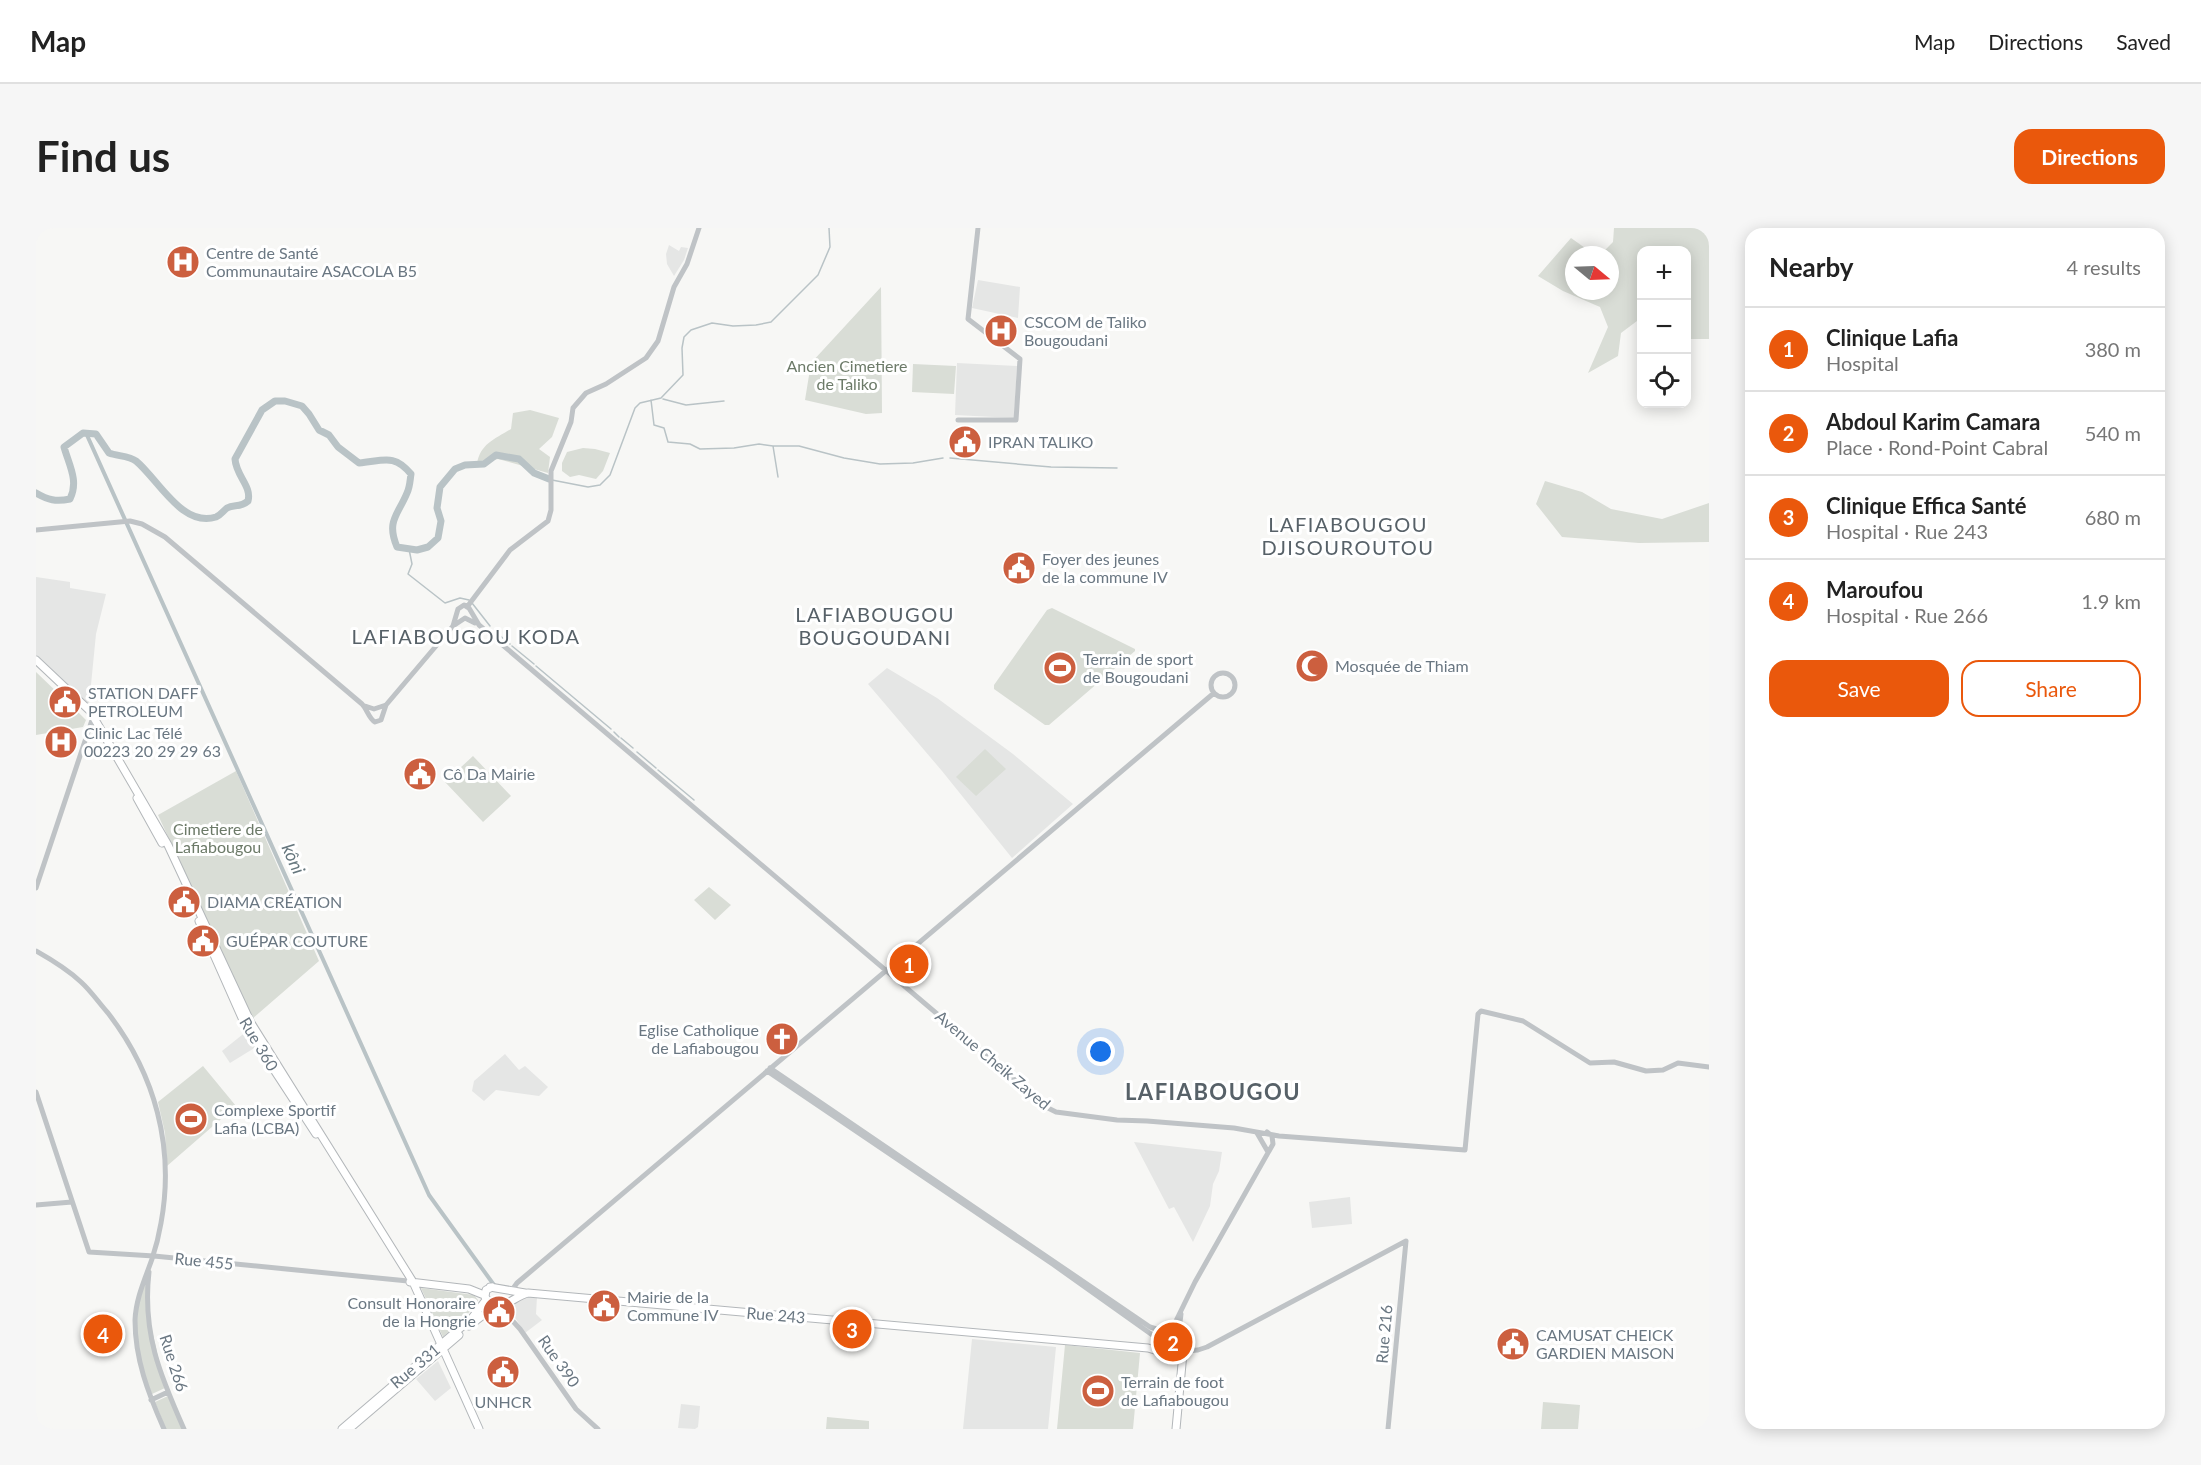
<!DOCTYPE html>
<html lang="en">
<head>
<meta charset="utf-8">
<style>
	:root { --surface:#fff; --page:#f6f6f6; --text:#222; --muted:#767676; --line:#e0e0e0; --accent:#ea580c }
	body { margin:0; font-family:Lato,sans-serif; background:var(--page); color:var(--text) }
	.controls { position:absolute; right:18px; top:18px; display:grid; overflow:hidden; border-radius:12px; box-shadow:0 3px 15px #0003 }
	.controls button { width:54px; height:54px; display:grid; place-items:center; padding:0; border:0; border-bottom:2px solid var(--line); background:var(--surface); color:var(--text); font:30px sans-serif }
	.compass { position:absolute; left:1529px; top:18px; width:54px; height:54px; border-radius:50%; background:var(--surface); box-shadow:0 3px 15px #0003; rotate:109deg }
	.you { position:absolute; left:1065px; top:824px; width:21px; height:21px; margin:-15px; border:4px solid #fff; border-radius:50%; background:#1a73e8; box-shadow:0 0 0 9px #1a73e833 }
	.badge { display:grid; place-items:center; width:39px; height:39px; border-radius:50%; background:var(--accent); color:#fff; font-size:20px; font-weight:700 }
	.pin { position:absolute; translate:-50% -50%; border:3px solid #fff; box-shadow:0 2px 6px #0006 }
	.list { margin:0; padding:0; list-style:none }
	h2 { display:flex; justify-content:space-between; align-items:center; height:78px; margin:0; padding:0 24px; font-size:26px }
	h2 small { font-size:20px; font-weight:400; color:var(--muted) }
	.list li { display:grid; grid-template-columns:39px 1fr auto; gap:18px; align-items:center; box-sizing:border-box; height:84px; padding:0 24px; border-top:2px solid var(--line) }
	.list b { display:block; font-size:22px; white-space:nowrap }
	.list p { margin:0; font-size:20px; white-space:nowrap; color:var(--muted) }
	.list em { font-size:20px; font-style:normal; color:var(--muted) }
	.actions { display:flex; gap:12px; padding:18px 24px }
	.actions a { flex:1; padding:14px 0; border:2px solid var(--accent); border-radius:18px; text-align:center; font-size:21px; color:var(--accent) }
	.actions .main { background:var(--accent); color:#fff }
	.icon { flex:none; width:33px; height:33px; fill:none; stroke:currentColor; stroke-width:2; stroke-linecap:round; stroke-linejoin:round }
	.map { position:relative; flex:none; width:1673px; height:1201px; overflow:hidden; border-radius:18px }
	header { display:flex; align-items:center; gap:36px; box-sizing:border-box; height:84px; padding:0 30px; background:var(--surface); border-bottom:2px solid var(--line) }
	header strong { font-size:28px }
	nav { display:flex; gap:33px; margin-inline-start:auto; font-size:21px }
	.intro { display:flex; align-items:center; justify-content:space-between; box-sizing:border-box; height:144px; padding:0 36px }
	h1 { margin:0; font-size:42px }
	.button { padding:15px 27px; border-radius:18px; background:var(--accent); color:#fff; font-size:21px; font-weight:700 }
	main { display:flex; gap:36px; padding:0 36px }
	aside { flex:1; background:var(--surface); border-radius:18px; box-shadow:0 3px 15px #0003 }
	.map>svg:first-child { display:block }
</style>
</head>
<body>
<header>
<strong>Map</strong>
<nav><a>Map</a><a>Directions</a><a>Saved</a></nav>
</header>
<div class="intro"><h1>Find us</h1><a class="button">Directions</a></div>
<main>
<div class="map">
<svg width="1673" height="1201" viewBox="0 0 1673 1201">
	<rect width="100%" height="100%" fill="#f7f7f5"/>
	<path fill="#e5e6e5" d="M 633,17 L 643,23 L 645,19 L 652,20 L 648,32 L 638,48 L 631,36 L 630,26 Z
		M 942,52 L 984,59 L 982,90 L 936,80 Z
		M 921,135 L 981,138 L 978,190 L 919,187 Z
		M 0,349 L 34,354 L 34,360 L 70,366 L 60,406 L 53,477 L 0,427 Z
		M 851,440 L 901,470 L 977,526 L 1037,576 L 976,630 L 906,543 L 832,456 Z
		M 211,803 L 220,819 L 194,835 L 186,823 Z
		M 469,826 L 483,842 L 489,838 L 512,859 L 503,868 L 460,862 L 448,873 L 436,863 L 438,853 Z
		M 1098,914 L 1186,924 L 1183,943 L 1177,956 L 1174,978 L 1157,1014 L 1138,979 L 1133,981 Z
		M 1314,969 L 1316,996 L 1276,1000 L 1273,974 Z
		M 484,1069 L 501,1069 L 500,1086 L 506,1092 L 489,1105 L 476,1085 L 475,1075 Z
		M 936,1111 L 1020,1119 L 1012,1201 L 927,1201 Z
		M 402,1133 L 415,1160 L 399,1173 L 380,1151 Z
		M 645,1176 L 664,1178 L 662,1199 L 659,1201 L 642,1200 Z"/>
	<path fill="#d9ddd6" d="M 1578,0 L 1673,0 L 1673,111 L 1651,111 L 1650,22 L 1606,22 L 1605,90 L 1585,105 L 1582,128 L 1552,145 L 1572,99 L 1564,79 L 1527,63 L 1502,48 L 1535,10 L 1559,27 L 1538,27 L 1538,63 L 1574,63 L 1574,27 L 1564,27 L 1577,14 Z
		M 845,59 L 846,185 L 830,186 L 769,172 L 775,135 Z
		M 877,136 L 920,138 L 918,166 L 876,164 Z
		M 494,182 L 523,190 L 516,209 L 503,221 L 514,229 L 512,245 L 462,231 L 441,236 C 444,216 459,211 475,201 L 477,185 Z
		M 547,220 L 559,221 L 574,225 L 567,243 L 560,251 L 543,247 L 534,249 L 526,243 L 526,235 L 531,224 Z
		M 1509,253 L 1546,264 L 1575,281 L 1626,291 L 1673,275 L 1673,314 L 1603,315 L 1526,309 L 1500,276 Z
		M 1016,380 L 1099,421 L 1099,423 L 1013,497 L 1009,497 L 958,461 L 958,457 L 1011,382 Z
		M 0,444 L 25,468 L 20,473 L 33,487 L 39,481 L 50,492 L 47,499 L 0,507 Z
		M 949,521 L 970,541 L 940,568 L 920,549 Z
		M 437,528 L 475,568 L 447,594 L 409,554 Z
		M 200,543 L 283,733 L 216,791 L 122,587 Z
		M 673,659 L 695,677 L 679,692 L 658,672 Z
		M 167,838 L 200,878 L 131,938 L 129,905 L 122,874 Z
		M 111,1048 L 110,1075 L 129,1160 L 116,1166 C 105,1140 98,1108 102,1080 C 104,1069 108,1058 111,1048 Z
		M 385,1060 L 438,1067 L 442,1072 L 442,1076 L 407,1109 Z
		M1125 1114a12 12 0 1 1 24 0a12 12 0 1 1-24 0Z
		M 1029,1117 L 1104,1125 L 1097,1201 L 1021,1201 Z
		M 132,1168 L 147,1201 L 130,1201 L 119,1174 Z
		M 1507,1174 L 1544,1177 L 1542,1201 L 1505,1201 Z
		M 791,1189 L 833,1193 L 833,1201 L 790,1201 Z"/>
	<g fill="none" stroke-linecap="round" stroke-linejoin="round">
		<path stroke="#b9c3c6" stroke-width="1.5" d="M 627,171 L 650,177 L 688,173
			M 615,172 L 618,197 L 628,200 L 632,214 L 654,216 L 664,221 L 698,220 L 723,216 L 737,218 L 763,218 L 808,230 L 844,236 L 877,235 L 907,230
			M 737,218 L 742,249
			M 914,230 L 1015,239 L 1081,240
			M 516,252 L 552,259 L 564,257 L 574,247 L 599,180 L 604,175 L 625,170 L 647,147 L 646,120 L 648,109 L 655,102 L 676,95 L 697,98 L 720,97 L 735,94 L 782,47 L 794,19 L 793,0
			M 373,321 L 376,336 L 372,346 L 409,375 L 424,370 L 433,372
			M 436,375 L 454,398
			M 462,406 L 474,416
			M 476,418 L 498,436
			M 500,438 L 575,501
			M 578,504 L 583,509
			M 585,510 L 597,520
			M 601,524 L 620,540
			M 622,542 L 658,572"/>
		<path stroke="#b9c3c6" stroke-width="4" d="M 50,205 L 393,967 L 458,1057"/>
		<path stroke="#b9c3c6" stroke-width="7" d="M 0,265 C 12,272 20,274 34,271 C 43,253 33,237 28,219 L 47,205 L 60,206 L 73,225 C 81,228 94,228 100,233 C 122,251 146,300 180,289 C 185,287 187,283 191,280 C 198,276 204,280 212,273 C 216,258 200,248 199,231 L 226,182 L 239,173 L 249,173 L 266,178 L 273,186 L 283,202 L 293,207 L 302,219 L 323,235 C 347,233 358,225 375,246 C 374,252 374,259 371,265 C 362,287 350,293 361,319 L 381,322 L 392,319 L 402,310 L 405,293 L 401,280 L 404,259 L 419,241 L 429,237 L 448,236 L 460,227 L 483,231 L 498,245 L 513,251"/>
		<defs>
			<path id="major" d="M 0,432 L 54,483 L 132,617 L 215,795 L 377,1054 L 443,1201
				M 101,570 L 126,615
				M 163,693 L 210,799 L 280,906
				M 374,1054 L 433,1061 L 448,1067
				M 454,1059 L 489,1065
				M 456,1059 L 450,1062 L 449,1069 C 462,1089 476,1069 492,1065 L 1112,1120 L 1125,1124
				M 433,1098 L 459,1078
				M1122 1114a15 15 0 1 1 30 0a15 15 0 1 1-30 0Z
				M 306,1201 L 436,1090 L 450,1072
				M 313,1201 L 423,1107
				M 1140,1201 L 1147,1125"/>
		</defs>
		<use href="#major" stroke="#b3b7ba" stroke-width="9"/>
		<path stroke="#bfc3c6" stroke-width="5" d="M 922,192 L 980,192 L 984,131 L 932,91 L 942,0
			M 0,302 L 94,293 L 106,296 L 129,309 L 326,476 C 331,481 333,491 339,494 L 345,492 L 350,477 L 417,398 L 429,390 L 439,395
			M 431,379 L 474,322 L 512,293 L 515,282 L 515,243 L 535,194 L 537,180 L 550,165 L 570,156 L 610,130 L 622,113 L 638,59 L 651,36 L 663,0
			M 417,398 L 422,381 L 428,377 L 433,380 L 443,397 L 1012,880 L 1020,884 L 1081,892 L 1111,893 L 1198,900 L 1243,908 L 1429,922 L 1442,786 L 1445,783 L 1487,793 L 1554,835 L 1578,834 L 1610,843 L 1627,842 L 1642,835 L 1673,839
			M1175 457a12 12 0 1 1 24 0a12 12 0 1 1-24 0Z
			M 329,478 L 338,481 L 350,477
			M 0,660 L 56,492 L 59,490
			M 0,723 C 16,732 32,742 45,754 C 55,763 63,775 72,785 C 119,846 139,919 125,995 C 123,1007 120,1019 116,1031 C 109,1051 100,1070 99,1092 C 99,1131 112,1165 128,1201
			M 734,840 L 1114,1099 L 1127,1103
			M 731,843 L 1018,1037 L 1122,1111
			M 0,864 L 53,1024 L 118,1028 L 372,1053
			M 1221,905 L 1232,924
			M 0,977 L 36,974
			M 113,1044 C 106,1105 124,1147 148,1201
			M 476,1062 L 481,1055 L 1178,465
			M 464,1079 L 484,1101 L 540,1181 L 562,1201
			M 1145,1086 L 1144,1094 L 1147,1104
			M 1137,1099 L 1159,1054 L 1237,916 L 1236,908 L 1231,904
			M 1149,1123 L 1162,1122 L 1171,1119 L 1370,1013
			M 115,1172 L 132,1164
			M 1352,1201 L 1370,1013"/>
		<use href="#major" stroke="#fff" stroke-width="7"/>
	</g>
	<defs>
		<symbol id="hospital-disc" viewBox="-11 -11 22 22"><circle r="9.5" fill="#cc5f3f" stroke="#fff"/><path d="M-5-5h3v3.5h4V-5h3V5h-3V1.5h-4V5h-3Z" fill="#fff"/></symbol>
		<symbol id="civic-disc" viewBox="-11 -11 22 22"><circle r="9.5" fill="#cc5f3f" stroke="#fff"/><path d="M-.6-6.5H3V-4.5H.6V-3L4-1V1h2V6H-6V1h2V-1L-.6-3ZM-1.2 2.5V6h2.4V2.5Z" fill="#fff"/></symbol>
		<symbol id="mosque-disc" viewBox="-11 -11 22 22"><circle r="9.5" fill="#cc5f3f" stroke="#fff"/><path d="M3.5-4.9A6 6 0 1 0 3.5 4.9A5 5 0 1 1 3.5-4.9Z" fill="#fff"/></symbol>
		<symbol id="stadium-disc" viewBox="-11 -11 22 22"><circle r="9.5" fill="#cc5f3f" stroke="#fff"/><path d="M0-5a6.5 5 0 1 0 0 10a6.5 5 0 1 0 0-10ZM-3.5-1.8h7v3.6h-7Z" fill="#fff"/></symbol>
		<symbol id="church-disc" viewBox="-11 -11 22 22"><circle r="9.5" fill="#cc5f3f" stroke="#fff"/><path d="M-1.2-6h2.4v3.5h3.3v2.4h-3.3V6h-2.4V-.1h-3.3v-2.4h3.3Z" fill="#fff"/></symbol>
	</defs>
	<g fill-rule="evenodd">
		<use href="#hospital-disc" x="128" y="15" width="38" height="38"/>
		<use href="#hospital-disc" x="946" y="84" width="38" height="38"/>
		<use href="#civic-disc" x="910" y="195" width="38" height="38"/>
		<use href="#civic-disc" x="964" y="321" width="38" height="38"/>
		<use href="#mosque-disc" x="1257" y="419" width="38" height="38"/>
		<use href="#stadium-disc" x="1005" y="421" width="38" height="38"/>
		<use href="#civic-disc" x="10" y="455" width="38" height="38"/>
		<use href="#hospital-disc" x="6" y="495" width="38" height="38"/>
		<use href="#civic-disc" x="365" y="527" width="38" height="38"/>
		<use href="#civic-disc" x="129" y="655" width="38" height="38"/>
		<use href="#civic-disc" x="148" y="694" width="38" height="38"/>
		<use href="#church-disc" x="727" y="792" width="38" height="38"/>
		<use href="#stadium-disc" x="136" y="872" width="38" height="38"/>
		<use href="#civic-disc" x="549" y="1059" width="38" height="38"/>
		<use href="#civic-disc" x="444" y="1065" width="38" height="38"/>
		<use href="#civic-disc" x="1458" y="1097" width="38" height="38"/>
		<use href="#civic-disc" x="448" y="1125" width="38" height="38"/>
		<use href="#stadium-disc" x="1043" y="1144" width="38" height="38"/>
	</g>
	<g text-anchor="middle" stroke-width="6" stroke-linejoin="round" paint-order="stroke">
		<g font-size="16" fill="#6a7782" stroke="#fff" text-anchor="start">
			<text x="170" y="31">Centre de Santé<tspan x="170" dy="18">Communautaire ASACOLA B5</tspan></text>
			<text x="988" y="100">CSCOM de Taliko<tspan x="988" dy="18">Bougoudani</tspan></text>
			<text x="952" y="220">IPRAN TALIKO</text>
			<text x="1006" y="337">Foyer des jeunes<tspan x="1006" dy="18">de la commune IV</tspan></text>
			<text x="1047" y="437">Terrain de sport<tspan x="1047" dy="18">de Bougoudani</tspan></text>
			<text x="1299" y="444">Mosquée de Thiam</text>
			<text x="52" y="471">STATION DAFF<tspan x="52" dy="18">PETROLEUM</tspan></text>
			<text x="48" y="511">Clinic Lac Télé<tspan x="48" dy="18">00223 20 29 29 63</tspan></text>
			<text x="407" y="552">Cô Da Mairie</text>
			<text x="171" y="680">DIAMA CRÉATION</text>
			<text x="190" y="719">GUÉPAR COUTURE</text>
			<text x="723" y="808" text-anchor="end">Eglise Catholique<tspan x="723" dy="18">de Lafiabougou</tspan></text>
			<text x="178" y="888">Complexe Sportif<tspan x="178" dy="18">Lafia (LCBA)</tspan></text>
			<text x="591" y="1075">Mairie de la<tspan x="591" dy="18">Commune IV</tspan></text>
			<text x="440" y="1081" text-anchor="end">Consult Honoraire<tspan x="440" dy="18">de la Hongrie</tspan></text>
			<text x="1500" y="1113">CAMUSAT CHEICK<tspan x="1500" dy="18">GARDIEN MAISON</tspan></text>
			<text x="1085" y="1160">Terrain de foot<tspan x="1085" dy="18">de Lafiabougou</tspan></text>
			<text x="467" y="1180" text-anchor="middle">UNHCR</text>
		</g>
		<g font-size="16" fill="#6c7a68" stroke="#fff">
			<text x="811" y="144">Ancien Cimetiere<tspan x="811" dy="18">de Taliko</tspan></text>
			<text x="182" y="607">Cimetiere de<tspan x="182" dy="18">Lafiabougou</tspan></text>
		</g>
		<g font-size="16" fill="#6a7782" stroke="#fff">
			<text transform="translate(223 816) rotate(59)" y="6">Rue 360</text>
			<text transform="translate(957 832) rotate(40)" y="6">Avenue Cheik Zayed</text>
			<text transform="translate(168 1033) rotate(6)" y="6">Rue 455</text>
			<text transform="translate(740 1087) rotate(5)" y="6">Rue 243</text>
			<text transform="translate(1348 1106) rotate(-85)" y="6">Rue 216</text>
			<text transform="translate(523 1133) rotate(55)" y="6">Rue 390</text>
			<text transform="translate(138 1135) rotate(72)" y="6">Rue 266</text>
			<text transform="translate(379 1138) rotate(-40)" y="6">Rue 331</text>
		</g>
		<g font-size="18" font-style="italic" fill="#66777e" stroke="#fff">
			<text transform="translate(257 631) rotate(66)" y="6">kôni</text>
		</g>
		<g font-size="20" letter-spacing="1.5" fill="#576168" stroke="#fff">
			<text x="1312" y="304">LAFIABOUGOU<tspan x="1312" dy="23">DJISOUROUTOU</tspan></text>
			<text x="839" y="394">LAFIABOUGOU<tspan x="839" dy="23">BOUGOUDANI</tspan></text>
			<text x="430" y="416">LAFIABOUGOU KODA</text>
		</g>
		<g font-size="22" font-weight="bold" letter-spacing="1.5" fill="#576168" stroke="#fff">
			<text x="1177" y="872">LAFIABOUGOU</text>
		</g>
	</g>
</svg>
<div class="controls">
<button>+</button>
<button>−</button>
<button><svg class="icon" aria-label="locate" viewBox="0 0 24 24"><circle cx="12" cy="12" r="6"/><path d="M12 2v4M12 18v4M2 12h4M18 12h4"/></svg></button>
</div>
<svg class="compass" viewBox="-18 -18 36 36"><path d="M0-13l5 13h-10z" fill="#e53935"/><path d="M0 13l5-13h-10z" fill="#767676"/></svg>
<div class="you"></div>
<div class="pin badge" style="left:873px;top:736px">1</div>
<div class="pin badge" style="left:1137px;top:1114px">2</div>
<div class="pin badge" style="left:816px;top:1101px">3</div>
<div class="pin badge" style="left:67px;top:1106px">4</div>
</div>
<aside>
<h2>Nearby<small>4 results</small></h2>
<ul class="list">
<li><span class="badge">1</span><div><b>Clinique Lafia</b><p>Hospital</p></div><em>380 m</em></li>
<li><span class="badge">2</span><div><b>Abdoul Karim Camara</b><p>Place · Rond-Point Cabral</p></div><em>540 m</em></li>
<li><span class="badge">3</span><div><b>Clinique Effica Santé</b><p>Hospital · Rue 243</p></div><em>680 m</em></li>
<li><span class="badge">4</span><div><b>Maroufou</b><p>Hospital · Rue 266</p></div><em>1.9 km</em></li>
</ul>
<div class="actions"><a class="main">Save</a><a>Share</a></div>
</aside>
</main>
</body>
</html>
